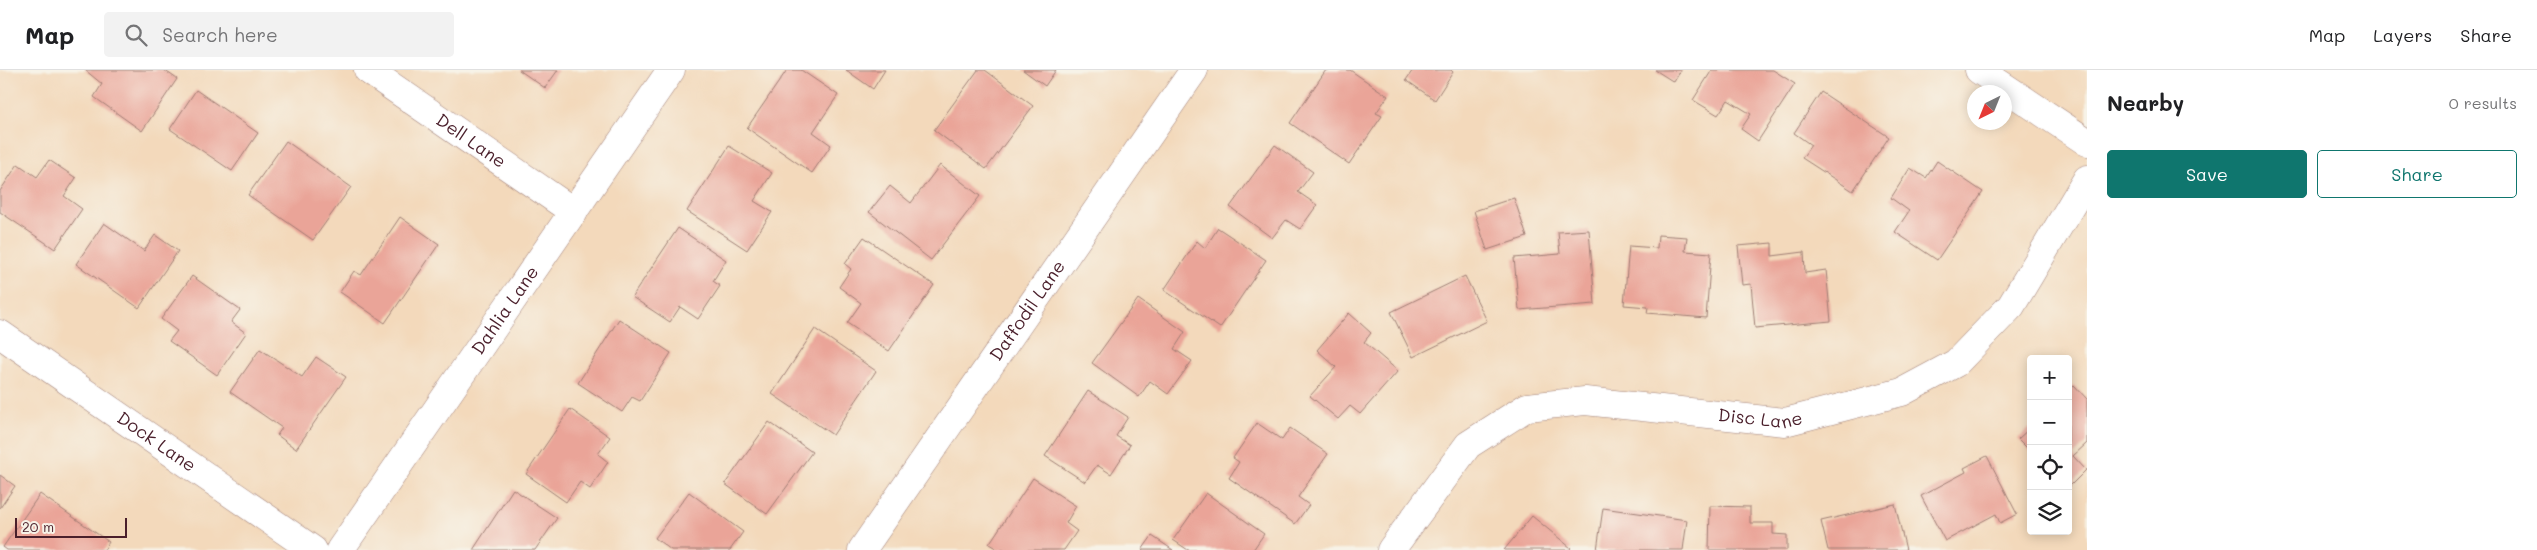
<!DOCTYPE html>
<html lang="en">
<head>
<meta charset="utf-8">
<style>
	:root { --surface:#fff; --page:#f2f2f2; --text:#202124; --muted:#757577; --line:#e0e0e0; --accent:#0f766e }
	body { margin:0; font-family:Mali,sans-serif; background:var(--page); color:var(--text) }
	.controls { position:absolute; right:15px; bottom:15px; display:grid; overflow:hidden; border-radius:5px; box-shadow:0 2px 12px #0003 }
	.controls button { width:45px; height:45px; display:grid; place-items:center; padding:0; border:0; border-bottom:1px solid var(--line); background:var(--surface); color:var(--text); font:25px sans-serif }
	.compass { position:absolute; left:1967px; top:15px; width:45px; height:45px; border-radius:50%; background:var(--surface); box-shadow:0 2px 12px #0003; rotate:223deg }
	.scale { position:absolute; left:15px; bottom:12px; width:112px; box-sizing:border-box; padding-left:5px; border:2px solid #4a1f2b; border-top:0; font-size:14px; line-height:18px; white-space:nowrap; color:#4a1f2b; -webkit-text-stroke:4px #f7f3e8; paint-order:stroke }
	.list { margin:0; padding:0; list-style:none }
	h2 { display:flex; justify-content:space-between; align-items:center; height:65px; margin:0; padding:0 20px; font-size:21px }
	h2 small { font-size:16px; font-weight:400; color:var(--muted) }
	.actions { display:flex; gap:10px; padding:15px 20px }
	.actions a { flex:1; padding:11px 0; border:1px solid var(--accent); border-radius:5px; text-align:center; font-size:18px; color:var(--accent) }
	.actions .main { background:var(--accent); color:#fff }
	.icon { flex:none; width:28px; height:28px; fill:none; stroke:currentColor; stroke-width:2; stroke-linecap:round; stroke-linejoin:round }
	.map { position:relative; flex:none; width:2087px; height:480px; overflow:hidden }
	header { display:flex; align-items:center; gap:30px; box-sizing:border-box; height:70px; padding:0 25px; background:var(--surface); border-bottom:1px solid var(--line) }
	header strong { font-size:24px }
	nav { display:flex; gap:28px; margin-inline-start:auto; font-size:18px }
	.search { width:350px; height:45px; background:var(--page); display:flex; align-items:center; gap:12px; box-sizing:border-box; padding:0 18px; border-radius:5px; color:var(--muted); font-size:19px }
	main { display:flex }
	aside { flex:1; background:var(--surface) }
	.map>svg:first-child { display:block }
</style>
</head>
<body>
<header>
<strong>Map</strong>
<div class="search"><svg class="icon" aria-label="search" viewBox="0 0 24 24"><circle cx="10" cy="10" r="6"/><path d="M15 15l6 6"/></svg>Search here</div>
<nav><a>Map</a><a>Layers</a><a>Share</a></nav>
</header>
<main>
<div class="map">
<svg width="2087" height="480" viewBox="0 0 2087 480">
	<rect width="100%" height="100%" fill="#f7f3e8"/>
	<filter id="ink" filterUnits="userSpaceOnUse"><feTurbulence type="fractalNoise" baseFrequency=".02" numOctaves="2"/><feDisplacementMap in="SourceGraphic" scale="10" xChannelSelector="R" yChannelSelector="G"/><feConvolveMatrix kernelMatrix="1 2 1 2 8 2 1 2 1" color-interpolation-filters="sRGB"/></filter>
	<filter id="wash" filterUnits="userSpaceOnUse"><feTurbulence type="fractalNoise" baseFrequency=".0096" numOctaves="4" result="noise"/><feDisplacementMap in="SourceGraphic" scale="20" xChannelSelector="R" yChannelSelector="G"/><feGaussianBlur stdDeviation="1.12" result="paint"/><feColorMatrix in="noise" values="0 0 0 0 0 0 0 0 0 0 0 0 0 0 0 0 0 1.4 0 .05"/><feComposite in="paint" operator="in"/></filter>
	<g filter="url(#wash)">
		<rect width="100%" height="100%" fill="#f3d9bb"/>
		<g id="blocks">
			<path fill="#eaa498" d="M 85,0 L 164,0 L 177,9 L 142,61 L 94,27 L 102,14 Z
				M 519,0 L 558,0 L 545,18 Z
				M 787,0 L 801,0 L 838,25 L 813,62 L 831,75 L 812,103 L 747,58 Z
				M 846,0 L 885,0 L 873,19 Z
				M 978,0 L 985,0 L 1033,36 L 986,99 L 934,60 Z
				M 1023,0 L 1056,0 L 1045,16 Z
				M 1326,0 L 1350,0 L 1388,26 L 1376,43 L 1382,46 L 1349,94 L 1290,53 Z
				M 1413,0 L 1451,0 L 1453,2 L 1435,30 L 1406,10 Z
				M 1655,0 L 1681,0 L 1674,12 Z
				M 1712,0 L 1773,0 L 1795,14 L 1758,71 L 1741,59 L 1751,44 L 1728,30 L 1718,45 L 1693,30 Z
				M 196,20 L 258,63 L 232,101 L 170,59 Z
				M 1821,22 L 1889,67 L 1853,121 L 1802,88 L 1811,75 L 1794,63 Z
				M 286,71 L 351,117 L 313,170 L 248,125 Z
				M 1275,75 L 1313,102 L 1298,122 L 1317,135 L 1300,159 L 1286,150 L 1272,168 L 1230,137 Z
				M 729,76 L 772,103 L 754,131 L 772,142 L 747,180 L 687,141 Z
				M 49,90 L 76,108 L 64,126 L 82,139 L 55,179 L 0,142 L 0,121 L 18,94 L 37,107 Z
				M 1937,91 L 1983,122 L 1937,190 L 1895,162 L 1909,141 L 1891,128 L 1910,98 L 1926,108 Z
				M 940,95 L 980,126 L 931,190 L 869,142 L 890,116 L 911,133 Z
				M 1514,128 L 1527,167 L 1487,180 L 1474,141 Z
				M 400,147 L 439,174 L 385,253 L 340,222 L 354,201 L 361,205 Z
				M 104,153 L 144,181 L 155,165 L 178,181 L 139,238 L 76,194 Z
				M 678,158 L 726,190 L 713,211 L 720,216 L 698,249 L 680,237 L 670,252 L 632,227 Z
				M 1218,158 L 1266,190 L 1220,258 L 1164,220 L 1197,171 L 1205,178 Z
				M 1589,160 L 1595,234 L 1519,240 L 1514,188 L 1560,184 L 1558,162 Z
				M 1658,165 L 1687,167 L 1685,181 L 1711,183 L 1706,248 L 1647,243 L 1648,237 L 1624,235 L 1629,176 L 1657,178 Z
				M 864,167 L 934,215 L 889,281 L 847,253 L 861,233 L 839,217 L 851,199 L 845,194 Z
				M 1772,173 L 1772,186 L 1804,182 L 1805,203 L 1826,200 L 1831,251 L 1755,258 L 1751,214 L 1742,215 L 1738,176 Z
				M 192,206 L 240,240 L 231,252 L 246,263 L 217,305 L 169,271 L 177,261 L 161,249 Z
				M 1465,206 L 1487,251 L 1413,287 L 1391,242 Z
				M 1138,229 L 1185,262 L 1174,279 L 1192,291 L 1168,324 L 1150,311 L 1139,327 L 1092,293 Z
				M 1349,243 L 1371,263 L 1364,272 L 1398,301 L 1360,344 L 1350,336 L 1338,349 L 1310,326 L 1336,297 L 1317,280 Z
				M 619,249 L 671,283 L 640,331 L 632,327 L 622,342 L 578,313 Z
				M 815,259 L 876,301 L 833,365 L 772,324 Z
				M 260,279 L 302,307 L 316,287 L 346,307 L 296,379 L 277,365 L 282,358 L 230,322 Z
				M 2074,315 L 2087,329 L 2087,373 L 2073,386 L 2086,400 L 2068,418 L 2068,321 Z
				M 1088,321 L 1128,347 L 1116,366 L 1130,375 L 1111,404 L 1097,395 L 1085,412 L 1045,386 Z
				M 570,339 L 610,367 L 598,384 L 608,392 L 590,419 L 580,412 L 566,432 L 526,404 Z
				M 769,352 L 812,382 L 767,444 L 725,414 Z
				M 1257,353 L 1282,370 L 1290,358 L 1328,384 L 1298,427 L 1309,435 L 1295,454 L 1229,408 L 1239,392 L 1233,388 Z
				M 2031,357 L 2031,382 L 2018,369 Z
				M 1987,386 L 2017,444 L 2000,453 L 1996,444 L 1945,471 L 1921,426 L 1966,402 L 1964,398 Z
				M 0,405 L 15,416 L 0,438 Z
				M 1033,408 L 1076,436 L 1066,453 L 1077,461 L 1064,480 L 999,480 L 989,474 Z
				M 513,419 L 557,448 L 535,480 L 473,480 Z
				M 689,422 L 743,462 L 730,480 L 671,480 L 655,468 Z
				M 1206,423 L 1264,464 L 1253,480 L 1188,480 L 1173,470 Z
				M 40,424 L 109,472 L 104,480 L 7,480 L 3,477 Z
				M 1895,434 L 1906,480 L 1828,480 L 1821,451 Z
				M 1710,436 L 1750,437 L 1750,453 L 1773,453 L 1773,464 L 1787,465 L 1787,480 L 1709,480 Z
				M 1603,438 L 1687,450 L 1683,480 L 1597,480 Z
				M 1532,446 L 1571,478 L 1569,480 L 1504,480 Z
				M 1152,466 L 1173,480 L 1142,480 Z"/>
		</g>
	</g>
	<g filter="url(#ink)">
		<use href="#blocks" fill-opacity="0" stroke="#9e7c73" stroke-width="1"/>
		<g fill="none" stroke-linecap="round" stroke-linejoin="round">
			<defs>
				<g id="minor">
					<path id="s1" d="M 368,0 L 574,142"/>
					<path d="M 1979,0 L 2087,72"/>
					<path id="s2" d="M 0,264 L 313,480"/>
					<path id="s3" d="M 340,480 L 671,0"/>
					<path id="s4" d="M 862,480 L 1194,0"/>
					<path id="s5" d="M 1391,480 L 1468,375 L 1527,337 L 1585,331 L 1785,352 L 1902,322 L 1956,293 L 2011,236 L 2087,109"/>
				</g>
			</defs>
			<use href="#minor" stroke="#9e7c73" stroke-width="29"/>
			<use href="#minor" stroke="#fff" stroke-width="28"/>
		</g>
	</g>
	<g text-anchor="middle" stroke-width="4.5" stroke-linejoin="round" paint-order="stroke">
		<g font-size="18" fill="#4a1f2b" stroke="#f7f3e8">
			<text dy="6" stroke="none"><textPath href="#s1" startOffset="125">Dell Lane</textPath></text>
			<text dy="6" stroke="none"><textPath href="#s3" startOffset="291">Dahlia Lane</textPath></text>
			<text dy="6" stroke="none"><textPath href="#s4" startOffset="291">Daffodil Lane</textPath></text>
			<text dy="6" stroke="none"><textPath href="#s5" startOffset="435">Disc Lane</textPath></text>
			<text dy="6" stroke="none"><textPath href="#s2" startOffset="190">Dock Lane</textPath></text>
		</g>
	</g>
</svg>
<div class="controls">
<button>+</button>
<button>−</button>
<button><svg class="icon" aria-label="locate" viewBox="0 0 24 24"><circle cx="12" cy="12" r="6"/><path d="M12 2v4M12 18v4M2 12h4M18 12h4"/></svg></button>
<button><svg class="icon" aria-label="layers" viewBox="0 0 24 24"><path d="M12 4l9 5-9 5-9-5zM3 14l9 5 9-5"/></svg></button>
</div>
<svg class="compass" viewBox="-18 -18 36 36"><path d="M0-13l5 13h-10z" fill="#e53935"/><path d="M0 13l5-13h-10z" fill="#757577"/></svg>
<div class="scale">20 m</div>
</div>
<aside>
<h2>Nearby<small>0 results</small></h2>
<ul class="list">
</ul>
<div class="actions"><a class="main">Save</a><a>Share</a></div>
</aside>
</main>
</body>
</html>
